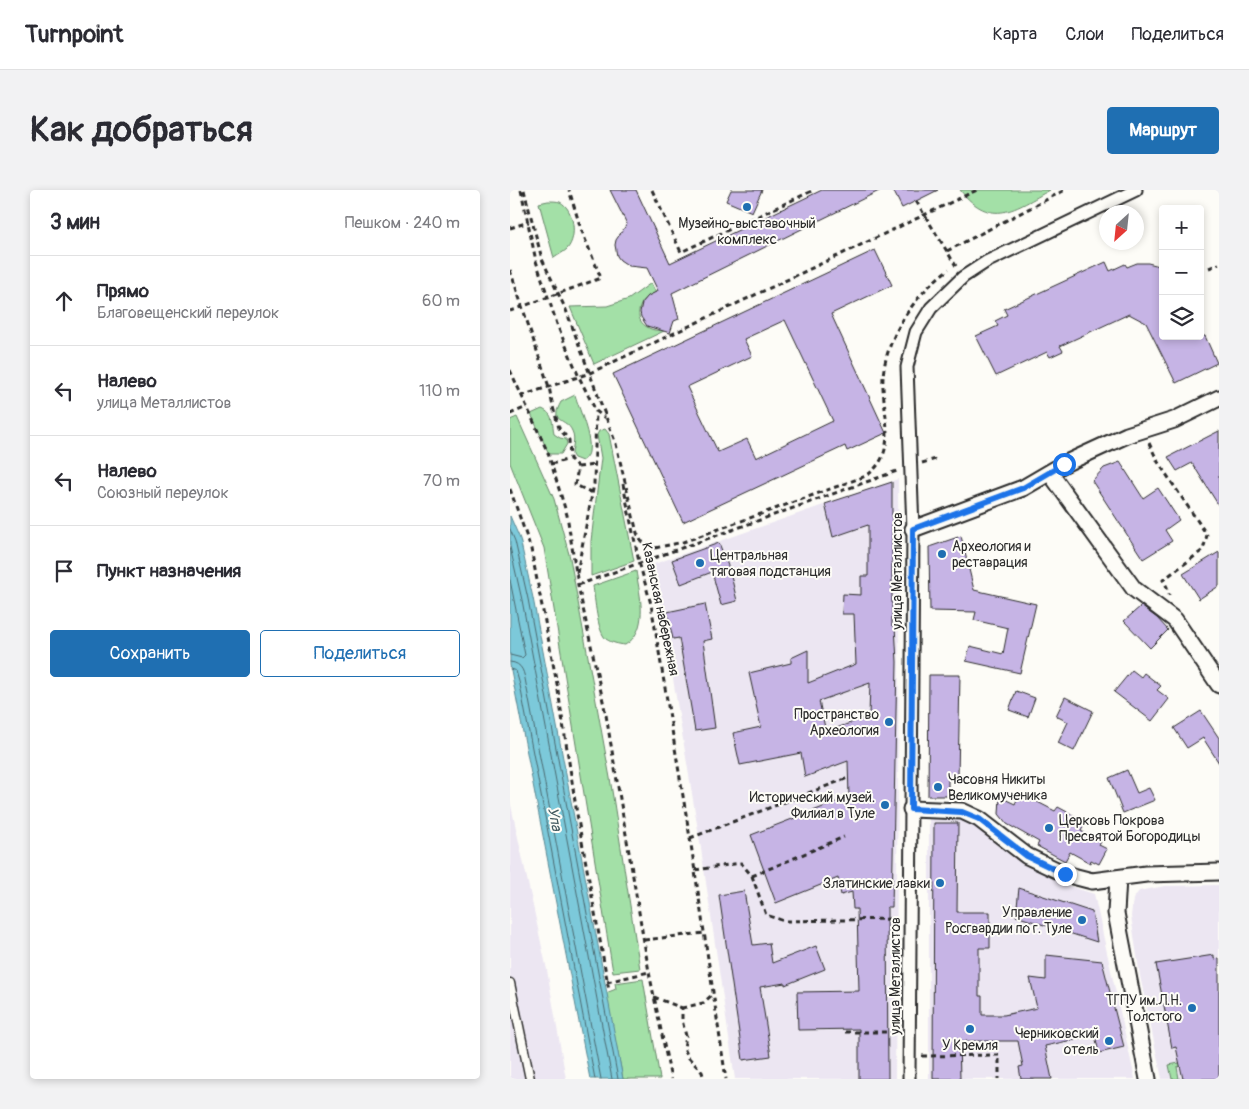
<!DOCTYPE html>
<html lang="ru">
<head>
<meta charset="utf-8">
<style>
	:root { --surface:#fff; --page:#f2f2f3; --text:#2b2b33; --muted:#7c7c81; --line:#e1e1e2; --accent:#1f6fb2 }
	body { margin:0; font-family:Pangolin,sans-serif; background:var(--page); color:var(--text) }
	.controls { position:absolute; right:15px; top:15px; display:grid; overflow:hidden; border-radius:5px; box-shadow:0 2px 8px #0003 }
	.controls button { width:45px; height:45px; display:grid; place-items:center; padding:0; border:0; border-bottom:1px solid var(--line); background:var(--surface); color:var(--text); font:25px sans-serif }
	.compass { position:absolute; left:589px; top:15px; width:45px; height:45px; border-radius:50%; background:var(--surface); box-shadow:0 2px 8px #0003; rotate:207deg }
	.stop { position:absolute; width:15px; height:15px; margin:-11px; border:4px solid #1a73e8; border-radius:50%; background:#fff }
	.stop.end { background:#1a73e8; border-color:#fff; box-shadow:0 1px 5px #0008 }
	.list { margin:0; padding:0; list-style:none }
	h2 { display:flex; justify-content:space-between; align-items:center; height:65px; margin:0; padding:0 20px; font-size:21px }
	h2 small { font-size:16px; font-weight:400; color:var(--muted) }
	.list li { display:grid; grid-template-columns:32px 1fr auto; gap:15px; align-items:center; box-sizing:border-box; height:90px; padding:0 20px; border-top:1px solid var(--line) }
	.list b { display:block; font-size:19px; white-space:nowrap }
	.list p { margin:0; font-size:16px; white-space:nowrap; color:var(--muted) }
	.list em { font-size:16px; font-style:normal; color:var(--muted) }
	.actions { display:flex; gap:10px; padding:15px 20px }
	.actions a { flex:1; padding:11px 0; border:1px solid var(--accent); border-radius:5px; text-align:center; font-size:18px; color:var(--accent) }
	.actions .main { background:var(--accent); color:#fff }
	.icon { flex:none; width:28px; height:28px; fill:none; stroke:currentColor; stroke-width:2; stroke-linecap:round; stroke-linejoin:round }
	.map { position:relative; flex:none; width:709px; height:889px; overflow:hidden; border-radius:5px }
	header { display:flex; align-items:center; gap:30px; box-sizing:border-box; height:70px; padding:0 25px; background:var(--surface); border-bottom:1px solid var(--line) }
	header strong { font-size:24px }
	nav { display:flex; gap:28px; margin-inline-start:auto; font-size:18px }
	.intro { display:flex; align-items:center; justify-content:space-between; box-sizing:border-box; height:120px; padding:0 30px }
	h1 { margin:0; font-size:35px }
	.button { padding:12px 22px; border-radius:5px; background:var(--accent); color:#fff; font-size:18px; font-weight:700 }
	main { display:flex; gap:30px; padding:0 30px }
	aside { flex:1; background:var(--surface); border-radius:5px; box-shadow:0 2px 8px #0003 }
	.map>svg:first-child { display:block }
</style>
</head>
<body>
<header>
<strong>Turnpoint</strong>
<nav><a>Карта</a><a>Слои</a><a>Поделиться</a></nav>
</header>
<div class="intro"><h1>Как добраться</h1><a class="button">Маршрут</a></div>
<main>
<aside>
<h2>3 мин<small>Пешком · 240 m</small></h2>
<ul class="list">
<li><svg class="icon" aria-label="ahead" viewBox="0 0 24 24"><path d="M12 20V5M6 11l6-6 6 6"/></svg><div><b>Прямо</b><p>Благовещенский переулок</p></div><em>60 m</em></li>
<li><svg class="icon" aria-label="left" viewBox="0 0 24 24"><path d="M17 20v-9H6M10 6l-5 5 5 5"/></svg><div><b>Налево</b><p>улица Металлистов</p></div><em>110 m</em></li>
<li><svg class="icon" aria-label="left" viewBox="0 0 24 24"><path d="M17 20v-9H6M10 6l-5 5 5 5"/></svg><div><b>Налево</b><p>Союзный переулок</p></div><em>70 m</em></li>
<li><svg class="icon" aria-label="arrive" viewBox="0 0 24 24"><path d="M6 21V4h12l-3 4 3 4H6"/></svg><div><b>Пункт назначения</b></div></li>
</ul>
<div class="actions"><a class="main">Сохранить</a><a>Поделиться</a></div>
</aside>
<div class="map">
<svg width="709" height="889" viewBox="0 0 709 889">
	<rect width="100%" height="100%" fill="#fdfcf7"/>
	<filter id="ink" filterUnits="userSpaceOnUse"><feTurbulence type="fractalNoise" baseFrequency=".02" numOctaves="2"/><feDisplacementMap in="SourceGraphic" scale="10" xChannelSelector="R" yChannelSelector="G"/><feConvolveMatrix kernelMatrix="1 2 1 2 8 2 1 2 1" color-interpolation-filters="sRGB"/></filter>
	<g filter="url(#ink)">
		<path fill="#ece6f2" d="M 388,289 L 389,475 L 385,889 L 225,889 L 190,652 L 144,374 Z
			M 0,611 L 37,780 L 56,889 L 0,889 Z
			M 419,625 L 445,628 L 481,644 L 517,672 L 556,695 L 584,704 L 625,889 L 419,889 Z
			M 709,695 L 709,889 L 652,889 L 630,786 L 621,726 L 623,709 L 629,701 L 655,696 Z"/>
		<path fill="#a3e0a7" stroke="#678669" d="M 450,0 L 540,0 C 505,19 482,39 450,0 Z
			M 38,11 C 41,11 47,11 50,12 C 64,19 68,47 57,59 C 54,62 48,65 44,68 L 29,13 Z
			M 141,93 L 146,103 C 129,107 121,130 139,138 C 144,141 150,140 154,141 L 84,174 L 60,117 L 97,116 L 119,109 Z
			M 65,205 C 69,219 82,248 79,262 C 78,267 75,269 72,271 L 64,268 L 62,265 C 62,257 66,249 62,241 C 56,227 39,234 51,212 Z
			M 32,219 C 44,224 42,233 44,244 L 50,248 L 56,249 L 57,254 L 51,264 L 39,264 L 21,224 Z
			M 7,227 L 44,309 L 60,368 L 100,588 L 130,779 L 103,782 L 34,358 L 0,273 L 0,230 Z
			M 95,239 L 99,244 L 124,371 L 81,386 L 81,351 L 91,268 L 87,245 L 89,241 Z
			M 126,381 C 129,401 137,429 124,447 C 122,450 118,453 115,455 C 108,454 102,453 96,449 C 87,441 85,409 83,396 Z
			M 133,789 L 150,889 L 113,889 L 96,803 L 106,799 L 105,793 Z
			M 709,865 L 709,869 L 667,877 L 669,889 L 662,889 L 659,875 Z"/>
		<path fill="#7cc9da" stroke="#5c8a94" d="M 0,326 L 10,349 L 23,408 L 113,889 L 80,889 L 0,475 Z"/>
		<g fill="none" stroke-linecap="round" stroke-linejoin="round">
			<path stroke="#4b6a71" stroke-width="1" d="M 0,339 L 5,351 L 18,409 L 108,889
				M 0,357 L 12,410 L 102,889
				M 0,390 L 15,465 L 12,468 L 0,465
				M 0,472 C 13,473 14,483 16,494 L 91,889
				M 0,479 L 6,481 L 10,495 L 85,889"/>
		</g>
		<path fill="#c6b4e5" stroke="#2b2b2b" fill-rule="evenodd" d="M 100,0 L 126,0 L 160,73 L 312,0 L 371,0 L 162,103 L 169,129 L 164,131 L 160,143 L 137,136 L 131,127 L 130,122 L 132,113 L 138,106 L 148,101 L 137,78 L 119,76 L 110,70 L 107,66 L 105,55 L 106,50 L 117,34 Z
			M 221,0 L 252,0 L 242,22 L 216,11 Z
			M 383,0 L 428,0 L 392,18 Z
			M 365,60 L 382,95 L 321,124 L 376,243 L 337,261 L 335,256 L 173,332 L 103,184 ZM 275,130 L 323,231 L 246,268 L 237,249 L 208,262 L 177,197 L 242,166 L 234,149 Z
			M 596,72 L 600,81 L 615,74 L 617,77 L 627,73 L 638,73 L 653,77 L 653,146 L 695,146 L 707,173 L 666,193 L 636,133 L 619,124 L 550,156 L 553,161 L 540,167 L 537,162 L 486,186 L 466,146 L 488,136 L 485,131 L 497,125 L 494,119 Z
			M 709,241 L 709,316 L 682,273 L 667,281 L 658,267 Z
			M 610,272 L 633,308 L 648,298 L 669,330 L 655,340 L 662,351 L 633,369 L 582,291 L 594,278 Z
			M 382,292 L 382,436 L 385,436 L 387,472 L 382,717 L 377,717 L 378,889 L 349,889 L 349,839 L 288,840 L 287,802 L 349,801 L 347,719 L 343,719 L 342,702 L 331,705 L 328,688 L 266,713 L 241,645 L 339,607 L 338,571 L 295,587 L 291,563 L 230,575 L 223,543 L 251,537 L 239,483 L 281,473 L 281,468 L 298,460 L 298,493 L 346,474 L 344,424 L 332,424 L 333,404 L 351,405 L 351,386 L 358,386 L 358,335 L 323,347 L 315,314 ZM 360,493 L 359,526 L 316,542 L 309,511 Z
			M 451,346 L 464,400 L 526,414 L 510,483 L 456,471 L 460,456 L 493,464 L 498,438 L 464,430 L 466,422 L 420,421 L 419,357 Z
			M 209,353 L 220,381 L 227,411 L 211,415 L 202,382 L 171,394 L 162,370 Z
			M 709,362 L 709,396 L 689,409 L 673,384 Z
			M 195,414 L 202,449 L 193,451 L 205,538 L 185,541 L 169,448 L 163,449 L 157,422 Z
			M 631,416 L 647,428 L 658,440 L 640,458 L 614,431 Z
			M 622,480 L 631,487 L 634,483 L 651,496 L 647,500 L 659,509 L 642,531 L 604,502 Z
			M 419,485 L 450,485 L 448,588 L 438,587 L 438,606 L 418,606 Z
			M 506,501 L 525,508 L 518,527 L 499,520 Z
			M 555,507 L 583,521 L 564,561 L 548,553 L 558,532 L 546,526 Z
			M 691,521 L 709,548 L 709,573 L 693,548 L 677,558 L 664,538 Z
			M 617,580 L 627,603 L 639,598 L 645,610 L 613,623 L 599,588 Z
			M 510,603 L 545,621 L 548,617 L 576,632 L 571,641 L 591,652 L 589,655 L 597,659 L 589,674 L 581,670 L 580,673 L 560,662 L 555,671 L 527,656 L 529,652 L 497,634 L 489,624 L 490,607 L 505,614 Z
			M 424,633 L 448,633 L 447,722 L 480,722 L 480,758 L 469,758 L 469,806 L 472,806 L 472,825 L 494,825 L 527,818 L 520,788 L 536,790 L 536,765 L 592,771 L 614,857 L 589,863 L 585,845 L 535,856 L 542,889 L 511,889 L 509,877 L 513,876 L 508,851 L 449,851 L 450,889 L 423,889 Z
			M 509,698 L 582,722 L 587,752 L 506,726 Z
			M 234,701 L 243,755 L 259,753 L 262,773 L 306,756 L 315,779 L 275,795 L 275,793 L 250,797 L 261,866 L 233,870 L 209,705 Z
			M 704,765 L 704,769 L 709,768 L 709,889 L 673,889 L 666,857 L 662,858 L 646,774 Z"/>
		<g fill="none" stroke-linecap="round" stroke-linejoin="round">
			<defs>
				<path id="service" d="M 0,793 L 20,889"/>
				<path id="pedestrian" d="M 399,889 L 403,339 L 397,177 L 406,142 L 421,118 L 453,87 L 476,72 L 626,0"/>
				<path id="minor" d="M 540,283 L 624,399 L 665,430 L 709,495
					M 403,339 L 513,298 L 554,274 L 617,245 L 664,230 L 709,208
					M 401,619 L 452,621 L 469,629 L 517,666 L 555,684 L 582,691 L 636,684 L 709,682
					M 608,688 L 606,723 L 638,889"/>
			</defs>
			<use href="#service" stroke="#2b2b2b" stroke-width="11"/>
			<use href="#pedestrian" stroke="#2b2b2b" stroke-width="15"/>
			<use href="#minor" stroke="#2b2b2b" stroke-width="19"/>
			<path stroke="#2b2b2b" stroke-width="3" stroke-dasharray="5 4" stroke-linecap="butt" d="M 11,0 L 26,71 L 48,137 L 69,187 L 86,221 L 95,228
				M 14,0 L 32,69 L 56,120 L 106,254 L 127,343 L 131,351 L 145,358 L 173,352 L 356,286 C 391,262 371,221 373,187 C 376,146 406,103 439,79
				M 142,0 L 171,62 L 304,0
				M 406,11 L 446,76
				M 0,38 L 19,32
				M 437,61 L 555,0
				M 699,78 L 709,74
				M 0,80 L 39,197 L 43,217 L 49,238 L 59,250 L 60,269 L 68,277 L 65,295 L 83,303
				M 0,121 L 91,88 L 71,39 L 59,0
				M 0,180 L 38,263 L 57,325 L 68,395 L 96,525 L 139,782 L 161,889
				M 11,206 L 80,183 L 467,0
				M 0,224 L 17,217
				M 639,253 L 648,272 L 697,345 L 693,360 L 653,390 L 657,397 L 659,405
				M 412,273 L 426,269
				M 41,274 L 60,269
				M 68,277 L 85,275
				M 113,294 L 129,372 L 141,414 L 180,648 L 216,889
				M 0,299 L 21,359 L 47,494 L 67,624 L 99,800
				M 67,383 L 84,294 L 86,221
				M 68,395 L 387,281
				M 180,648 L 338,588
				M 185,680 L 231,673 L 242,686 L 256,725 L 274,731 L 387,729
				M 242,686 L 334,647
				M 134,750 L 194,743
				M 97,792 L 139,782
				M 144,807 L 172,818 L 172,830 L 176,846 L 174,858 L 178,867 L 192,882 L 194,889
				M 172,818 L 193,813 L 203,804
				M 335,842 L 386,842
				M 412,866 L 489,865 L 489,889"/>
			<use href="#service" stroke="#fdfcf7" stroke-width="8"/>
			<use href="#pedestrian" stroke="#fdfcf7" stroke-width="11"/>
			<use href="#minor" stroke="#fdfcf7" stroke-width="15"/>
		</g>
	</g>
	<g fill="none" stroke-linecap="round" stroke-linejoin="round" filter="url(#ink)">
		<path stroke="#1a73e8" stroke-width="6" d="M 554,274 L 513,298 L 403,339 L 401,619 L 452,622 L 469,629 L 517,666 L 555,684"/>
	</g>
	<g fill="#1f6fb2" stroke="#fdfcf7" stroke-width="2">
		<circle cx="237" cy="17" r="5"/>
		<circle cx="432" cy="364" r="5"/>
		<circle cx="190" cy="373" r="5"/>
		<circle cx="379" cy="532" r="5"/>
		<circle cx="428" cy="597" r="5"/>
		<circle cx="375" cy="615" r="5"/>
		<circle cx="539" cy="638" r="5"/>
		<circle cx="430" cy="693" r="5"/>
		<circle cx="572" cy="730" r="5"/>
		<circle cx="682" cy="818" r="5"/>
		<circle cx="460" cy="839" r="5"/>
		<circle cx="599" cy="851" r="5"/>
	</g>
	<g text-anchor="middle" stroke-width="4" stroke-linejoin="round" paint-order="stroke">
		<g font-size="14" fill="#2b2b2b" stroke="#fdfcf7" text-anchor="end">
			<text x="237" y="38" text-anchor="middle">Музейно-выставочный<tspan x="237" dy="16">комплекс</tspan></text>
			<text x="442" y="361" text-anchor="start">Археология и<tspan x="442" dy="16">реставрация</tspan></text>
			<text x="200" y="370" text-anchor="start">Центральная<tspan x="200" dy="16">тяговая подстанция</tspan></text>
			<text x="369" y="529">Пространство<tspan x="369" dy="16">Археология</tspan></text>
			<text x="438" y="594" text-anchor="start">Часовня Никиты<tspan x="438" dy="16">Великомученика</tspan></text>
			<text x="365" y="612">Исторический музей.<tspan x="365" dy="16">Филиал в Туле</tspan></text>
			<text x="549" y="635" text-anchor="start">Церковь Покрова<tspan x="549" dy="16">Пресвятой Богородицы</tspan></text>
			<text x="420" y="698">Златинские лавки</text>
			<text x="562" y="727">Управление<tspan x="562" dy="16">Росгвардии по г. Туле</tspan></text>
			<text x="672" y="815">ТГПУ им.Л.Н.<tspan x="672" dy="16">Толстого</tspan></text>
			<text x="589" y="848">Черниковский<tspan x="589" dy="16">отель</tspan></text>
			<text x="460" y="860" text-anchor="middle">У Кремля</text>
		</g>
		<g font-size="14" fill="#2b2b2b" stroke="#fdfcf7">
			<text transform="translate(387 381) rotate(-90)" y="5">улица Металлистов</text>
			<text transform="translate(151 419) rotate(78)" y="5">Казанская набережная</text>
			<text transform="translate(385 786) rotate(-90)" y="5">улица Металлистов</text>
		</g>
		<g font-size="15" font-style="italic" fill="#435a60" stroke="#fdfcf7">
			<text transform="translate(45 629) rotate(80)" y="5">Упа</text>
		</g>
	</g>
</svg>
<div class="controls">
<button>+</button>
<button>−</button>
<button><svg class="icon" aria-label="layers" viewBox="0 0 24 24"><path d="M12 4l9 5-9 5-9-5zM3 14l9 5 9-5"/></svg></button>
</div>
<svg class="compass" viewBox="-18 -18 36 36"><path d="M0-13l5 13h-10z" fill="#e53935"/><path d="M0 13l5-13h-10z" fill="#7c7c81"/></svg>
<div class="stop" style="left:554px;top:274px"></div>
<div class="stop end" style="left:555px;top:684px"></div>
</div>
</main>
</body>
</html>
